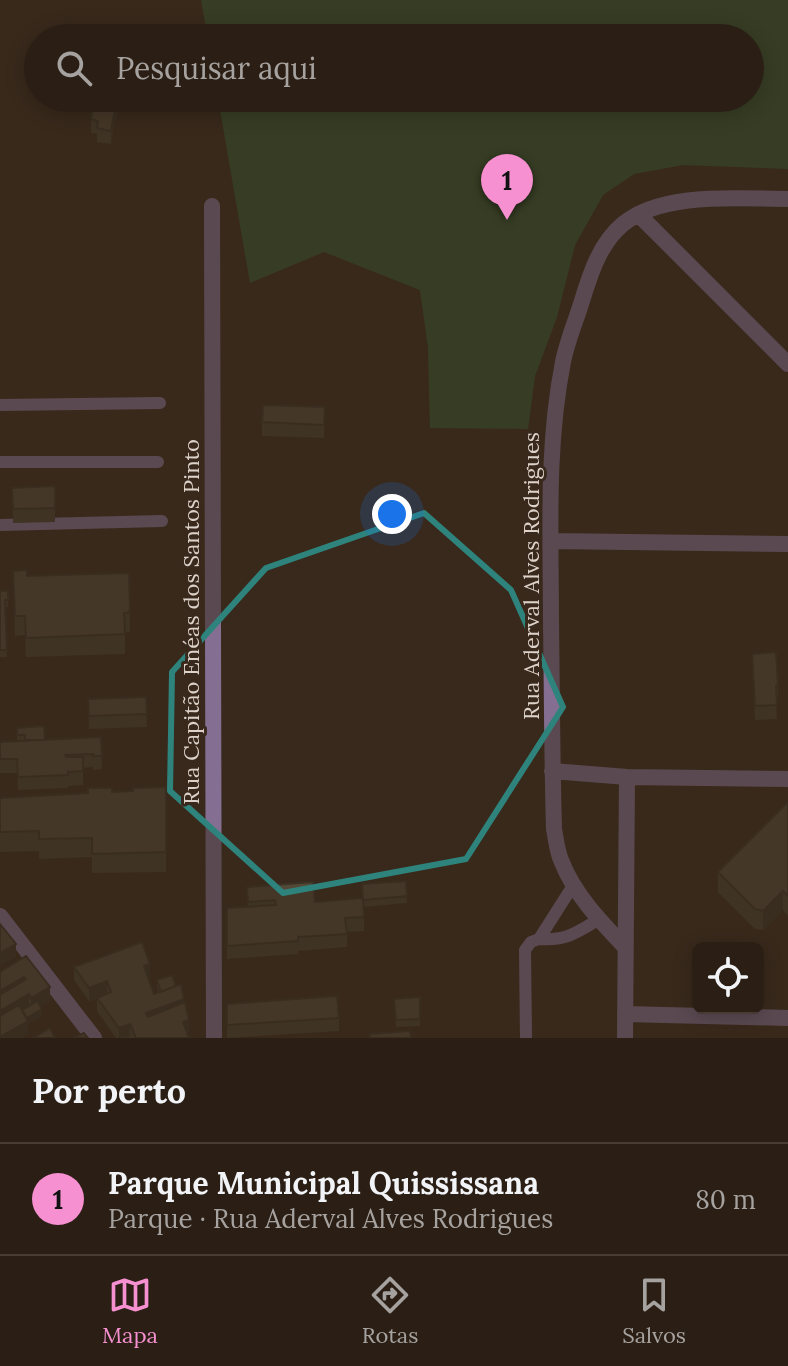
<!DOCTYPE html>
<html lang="pt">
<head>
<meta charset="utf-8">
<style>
	:root { --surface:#2b1f15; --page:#33271e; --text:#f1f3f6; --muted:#a6a2a0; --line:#473d34; --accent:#f690d0 }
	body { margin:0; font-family:Lora,serif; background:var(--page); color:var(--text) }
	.controls { position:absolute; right:24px; bottom:24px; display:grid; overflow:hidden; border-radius:12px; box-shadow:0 4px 20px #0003 }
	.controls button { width:72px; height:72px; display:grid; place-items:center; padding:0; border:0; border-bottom:2px solid var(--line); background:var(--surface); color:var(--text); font:40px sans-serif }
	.you { position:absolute; left:392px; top:514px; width:28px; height:28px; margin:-20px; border:6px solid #fff; border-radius:50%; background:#1a73e8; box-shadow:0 0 0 12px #1a73e833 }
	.badge { display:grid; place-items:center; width:52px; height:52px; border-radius:50%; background:var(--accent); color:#111; font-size:26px; font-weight:700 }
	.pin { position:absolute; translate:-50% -66px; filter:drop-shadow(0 2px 4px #0008) }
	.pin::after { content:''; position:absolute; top:42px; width:28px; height:24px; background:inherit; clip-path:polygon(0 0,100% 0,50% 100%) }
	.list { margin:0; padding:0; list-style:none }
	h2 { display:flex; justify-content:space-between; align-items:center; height:104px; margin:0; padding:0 32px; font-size:34px }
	h2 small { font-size:26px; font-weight:400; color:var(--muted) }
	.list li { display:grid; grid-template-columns:52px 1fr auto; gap:24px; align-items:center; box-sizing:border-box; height:112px; padding:0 32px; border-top:2px solid var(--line) }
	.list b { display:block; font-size:30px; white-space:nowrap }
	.list p { margin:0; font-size:26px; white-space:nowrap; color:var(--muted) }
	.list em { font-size:26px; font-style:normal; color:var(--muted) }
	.icon { flex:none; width:44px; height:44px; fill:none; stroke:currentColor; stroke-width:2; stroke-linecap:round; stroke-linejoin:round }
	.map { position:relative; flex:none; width:788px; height:1038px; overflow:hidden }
	.search { position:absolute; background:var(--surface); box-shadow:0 4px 20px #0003; left:24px; right:24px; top:24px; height:88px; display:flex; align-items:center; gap:20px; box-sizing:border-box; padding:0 28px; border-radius:44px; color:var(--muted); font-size:30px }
	.sheet { height:216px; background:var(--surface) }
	nav { display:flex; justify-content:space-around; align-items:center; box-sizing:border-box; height:112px; border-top:2px solid var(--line); background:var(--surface); font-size:22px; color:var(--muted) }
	nav a { display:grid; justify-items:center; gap:4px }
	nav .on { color:var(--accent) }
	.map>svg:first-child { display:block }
</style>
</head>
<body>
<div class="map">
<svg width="788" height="1038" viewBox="0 0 788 1038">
	<rect width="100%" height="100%" fill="#39291c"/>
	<path fill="#37562f" d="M 201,0 L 788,0 L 788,169 L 683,165 L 634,174 L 603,195 L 575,245 L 557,317 L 535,376 L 528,429 L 430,428 L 428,347 L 420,290 L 324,252 L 250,283 L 218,98 L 750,98 L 750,38 L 208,38 Z"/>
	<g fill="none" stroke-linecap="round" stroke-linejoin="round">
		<path stroke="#846f93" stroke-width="12" d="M 0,405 L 160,403
			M 0,462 L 158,462
			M 0,525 L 162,521
			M 539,939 C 567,941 575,933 598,920
			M 526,1038 L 525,950 L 531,942 L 539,939 L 574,884"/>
		<path stroke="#846f93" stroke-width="16" d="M 212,206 L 214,1038
			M 638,214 L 788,364
			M 551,541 L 788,544
			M 552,771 L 627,777 L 788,779
			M 0,916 L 94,1038
			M 625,947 C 600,921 574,894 561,860 C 557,851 556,839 554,829 C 552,760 552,691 551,622 C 551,535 546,448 563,362 C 567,342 575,323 581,304 C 590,275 599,244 623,224 C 663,191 739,199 788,199
			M 625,1014 L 788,1018
			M 625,1038 L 627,777"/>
	</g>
	<path fill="#483e2e" d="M 119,98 L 111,144 L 97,142 L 97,134 L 91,133 L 91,119 Z
		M 325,407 L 324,438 L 262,436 L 262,422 Z
		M 55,486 L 55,522 L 13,523 L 12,488 Z
		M 13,571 L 27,576 L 129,573 L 130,632 L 125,632 L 125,654 L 26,657 L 25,635 L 15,636 Z
		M 0,591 L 8,591 L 8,607 L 5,607 L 7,657 L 0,657 Z
		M 752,654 L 778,686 L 778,699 L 776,700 L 777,719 L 755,720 Z
		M 146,697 L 147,727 L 89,729 L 88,699 Z
		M 17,728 L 45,740 L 101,737 L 102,769 L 93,770 L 93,767 L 83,768 L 83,785 L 68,786 L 68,788 L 18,790 L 17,773 L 0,773 L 0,742 L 17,741 Z
		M 166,787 L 166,872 L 92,873 L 92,857 L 39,859 L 39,851 L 0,852 L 0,798 L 133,791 Z
		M 788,802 L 788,916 L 783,910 L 763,930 L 755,929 L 718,892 L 718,872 Z
		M 406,881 L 407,903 L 364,907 L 364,931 L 347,932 L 347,947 L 298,951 L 298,954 L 227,959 L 227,908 L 248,907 L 247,887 L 315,902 L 363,898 Z
		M 26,956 L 50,1001 L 40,1006 L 42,1016 L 28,1024 L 28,1034 L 0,1038 Z
		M 74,967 L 150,977 L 148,978 L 154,994 L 159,993 L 157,987 L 157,980 L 176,986 L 184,1003 L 189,1033 L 187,1034 L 189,1038 L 116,1038 L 97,1011 L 97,999 L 89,1001 L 74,980 Z
		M 420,997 L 420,1026 L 396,1027 L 394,999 Z
		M 227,1004 L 339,1018 L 339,1031 L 227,1038 Z"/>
	<path fill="#3b3226" d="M 117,98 L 119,98 L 111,144 L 111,131 Z
		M 783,891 L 783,910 L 763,930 L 763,911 Z
		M 16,944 L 16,957 L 0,966 L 0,953 Z
		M 150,964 L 150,977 L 144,980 L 144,966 Z
		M 24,977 L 24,990 L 0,1004 L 0,991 Z
		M 107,981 L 107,994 L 89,1001 L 89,988 Z
		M 50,987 L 50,1001 L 31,1011 L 31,998 Z
		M 29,994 L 29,1008 L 0,1024 L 0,1011 Z
		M 184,999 L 184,1012 L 146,1027 L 146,1013 Z
		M 42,1009 L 42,1016 L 28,1024 L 28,1034 L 22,1038 L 0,1038 L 26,1019 Z
		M 189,1020 L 189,1033 L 183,1036 L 183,1022 Z
		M 130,1024 L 130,1037 L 119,1038 L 119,1028 Z"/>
	<path fill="#544836" stroke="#3b3226" stroke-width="2" d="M 70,25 L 167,36 L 167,38 L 67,38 Z
		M 95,98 L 117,98 L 111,131 L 97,128 L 98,121 L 91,119 Z
		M 263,405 L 325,407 L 324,425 L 262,422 Z
		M 55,486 L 55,508 L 13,509 L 12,488 Z
		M 27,570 L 27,576 L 129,573 L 130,612 L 124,613 L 125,634 L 26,638 L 25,616 L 15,616 L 13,571 Z
		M 0,591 L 8,591 L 8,600 L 5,600 L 7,650 L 0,650 Z
		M 776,652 L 778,686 L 776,686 L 777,705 L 755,706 L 752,654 Z
		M 146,697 L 147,714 L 89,716 L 88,699 Z
		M 44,726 L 45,740 L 25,740 L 25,735 L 17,735 L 17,728 Z
		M 101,737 L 102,756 L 93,756 L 93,754 L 65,755 L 66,757 L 83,757 L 83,771 L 68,772 L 68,775 L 18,777 L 17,759 L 0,759 L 0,742 Z
		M 166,787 L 166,852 L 92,854 L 92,838 L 39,839 L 39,831 L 0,832 L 0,798 L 88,793 L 88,788 L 112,788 L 112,792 L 133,791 L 133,788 Z
		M 788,802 L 788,896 L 783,891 L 763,911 L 755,909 L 718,872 Z
		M 406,881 L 407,896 L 363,900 L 362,884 Z
		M 313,882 L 315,902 L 363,898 L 364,917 L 345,918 L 347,934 L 298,937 L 298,941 L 227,946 L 227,908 L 276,905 L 275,900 L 248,902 L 247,887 Z
		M 0,924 L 16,944 L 0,953 Z
		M 142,942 L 150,964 L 144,966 L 154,994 L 181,984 L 184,999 L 146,1013 L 148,1017 L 185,1002 L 189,1020 L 183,1022 L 189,1038 L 136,1038 L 130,1024 L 119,1028 L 97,998 L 111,992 L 107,981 L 89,988 L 74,967 Z
		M 26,956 L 50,987 L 31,998 L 29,994 L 0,1011 L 0,995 L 26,979 L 24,977 L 0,991 L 0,972 Z
		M 172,975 L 176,986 L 161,992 L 157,980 Z
		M 337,996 L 339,1018 L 227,1025 L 227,1004 Z
		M 420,997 L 420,1019 L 396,1020 L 394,999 Z
		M 37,1001 L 42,1009 L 27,1018 L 22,1010 Z
		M 19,1005 L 28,1021 L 0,1037 L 0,1016 Z
		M 50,1028 L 55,1038 L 33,1038 Z
		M 410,1031 L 411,1038 L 370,1038 L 370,1034 Z
		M 84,1033 L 88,1038 L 73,1038 Z"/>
	<path d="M0 0H788V1038H0ZM 424,513 L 511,590 L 563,707 L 466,859 L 283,893 L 170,791 L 172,672 L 266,568 Z" fill="#39291c" fill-opacity=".55" fill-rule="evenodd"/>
	<path fill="none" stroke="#2e847c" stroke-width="6" stroke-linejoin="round" d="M 424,513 L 511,590 L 563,707 L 466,859 L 283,893 L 170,791 L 172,672 L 266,568 Z"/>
	<g text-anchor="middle" stroke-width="6" stroke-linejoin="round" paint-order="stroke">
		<g font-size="22" fill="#ddd2ca" stroke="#39291c">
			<text transform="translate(531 576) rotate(-90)" y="8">Rua Aderval Alves Rodrigues</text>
			<text transform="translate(191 622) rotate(-90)" y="8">Rua Capitão Enéas dos Santos Pinto</text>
		</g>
	</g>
</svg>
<div class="controls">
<button><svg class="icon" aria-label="locate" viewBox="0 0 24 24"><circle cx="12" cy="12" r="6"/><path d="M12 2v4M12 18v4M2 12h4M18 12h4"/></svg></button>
</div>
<div class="you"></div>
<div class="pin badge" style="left:507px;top:220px">1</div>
<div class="search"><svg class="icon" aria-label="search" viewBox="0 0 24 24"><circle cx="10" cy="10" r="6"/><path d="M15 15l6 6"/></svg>Pesquisar aqui</div>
</div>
<section class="sheet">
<h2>Por perto<small></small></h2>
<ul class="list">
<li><span class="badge">1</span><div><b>Parque Municipal Quississana</b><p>Parque · Rua Aderval Alves Rodrigues</p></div><em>80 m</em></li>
</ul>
</section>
<nav>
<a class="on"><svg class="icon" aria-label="map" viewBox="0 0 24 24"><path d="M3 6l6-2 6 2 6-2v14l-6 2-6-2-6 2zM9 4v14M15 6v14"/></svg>Mapa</a>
<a><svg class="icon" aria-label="directions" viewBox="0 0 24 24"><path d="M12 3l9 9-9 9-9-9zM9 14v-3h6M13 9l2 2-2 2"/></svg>Rotas</a>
<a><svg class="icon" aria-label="saved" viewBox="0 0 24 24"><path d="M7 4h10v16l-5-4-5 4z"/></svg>Salvos</a>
</nav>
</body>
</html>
